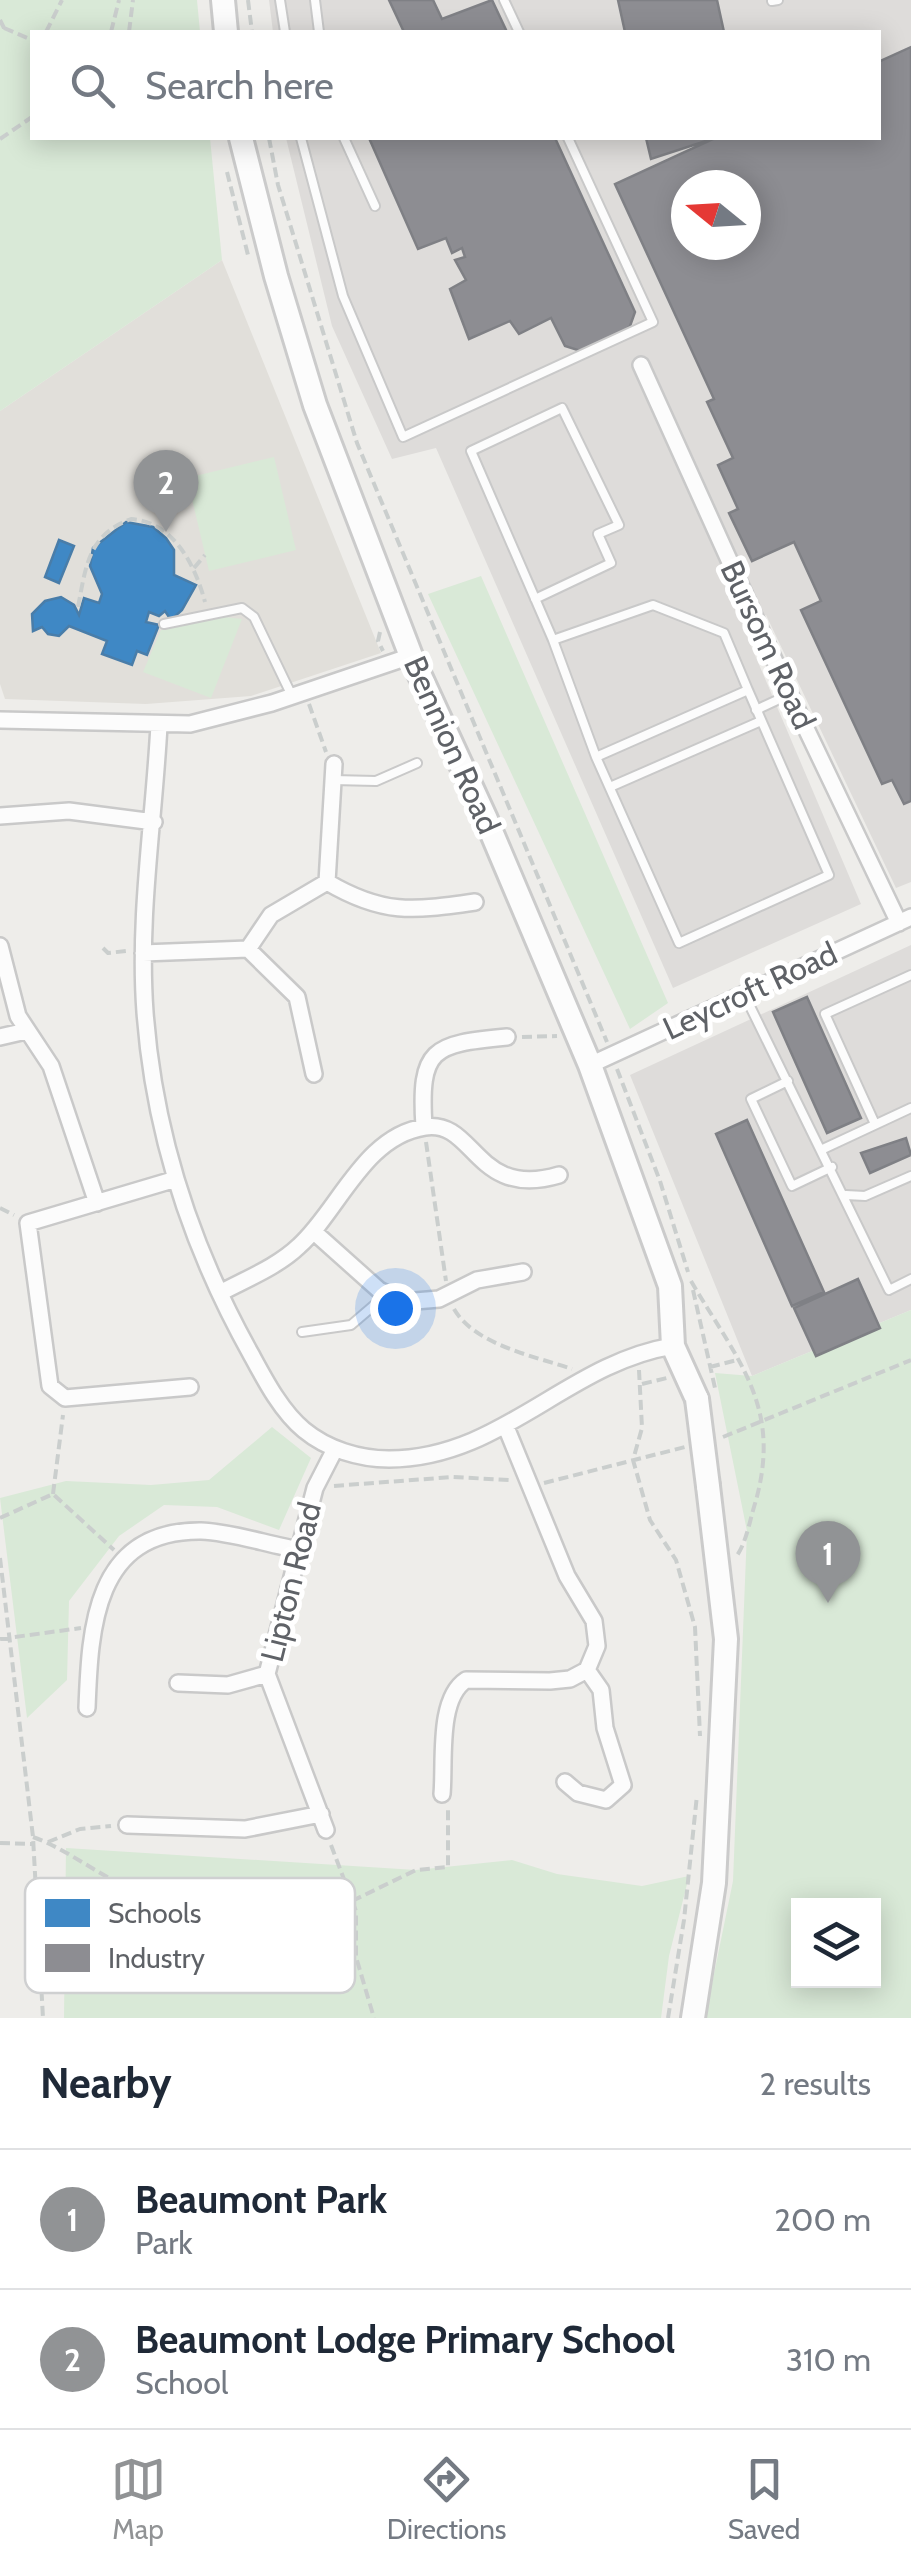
<!DOCTYPE html>
<html lang="en">
<head>
<meta charset="utf-8">
<style>
	:root { --surface:#fff; --page:#f6f6f7; --text:#1f2937; --muted:#747a83; --line:#e0e1e3; --accent:#919395 }
	body { margin:0; font-family:Cabin,sans-serif; background:var(--page); color:var(--text) }
	.controls { position:absolute; right:30px; bottom:30px; display:grid; overflow:hidden; border-radius:0px; box-shadow:0 5px 25px #0003 }
	.controls button { width:90px; height:90px; display:grid; place-items:center; padding:0; border:0; border-bottom:2px solid var(--line); background:var(--surface); color:var(--text); font:50px sans-serif }
	.compass { position:absolute; left:671px; top:170px; width:90px; height:90px; border-radius:50%; background:var(--surface); box-shadow:0 5px 25px #0003; rotate:288deg }
	.you { position:absolute; left:395px; top:1308px; width:35px; height:35px; margin:-25px; border:8px solid #fff; border-radius:50%; background:#1a73e8; box-shadow:0 0 0 15px #1a73e833 }
	.badge { display:grid; place-items:center; width:65px; height:65px; border-radius:50%; background:var(--accent); color:#fff; font-size:32px; font-weight:700 }
	.pin { position:absolute; translate:-50% -82px; filter:drop-shadow(0 2px 5px #0008) }
	.pin::after { content:''; position:absolute; top:52px; width:35px; height:30px; background:inherit; clip-path:polygon(0 0,100% 0,50% 100%) }
	.list { margin:0; padding:0; list-style:none }
	h2 { display:flex; justify-content:space-between; align-items:center; height:130px; margin:0; padding:0 40px; font-size:42px }
	h2 small { font-size:32px; font-weight:400; color:var(--muted) }
	.list li { display:grid; grid-template-columns:65px 1fr auto; gap:30px; align-items:center; box-sizing:border-box; height:140px; padding:0 40px; border-top:2px solid var(--line) }
	.list b { display:block; font-size:38px; white-space:nowrap }
	.list p { margin:0; font-size:32px; white-space:nowrap; color:var(--muted) }
	.list em { font-size:32px; font-style:normal; color:var(--muted) }
	.icon { flex:none; width:55px; height:55px; fill:none; stroke:currentColor; stroke-width:2; stroke-linecap:round; stroke-linejoin:round }
	.map { position:relative; flex:none; width:911px; height:2018px; overflow:hidden }
	.search { position:absolute; background:var(--surface); box-shadow:0 5px 25px #0003; left:30px; right:30px; top:30px; height:110px; display:flex; align-items:center; gap:25px; box-sizing:border-box; padding:0 35px; border-radius:0px; color:var(--muted); font-size:38px }
	.sheet { height:410px; background:var(--surface) }
	nav { display:flex; justify-content:space-around; align-items:center; box-sizing:border-box; height:140px; border-top:2px solid var(--line); background:var(--surface); font-size:28px; color:var(--muted) }
	nav a { display:grid; justify-items:center; gap:5px }
	nav .on { color:var(--accent) }
	.map>svg:first-child { display:block }
</style>
</head>
<body>
<div class="map">
<svg width="911" height="2018" viewBox="0 0 911 2018">
	<rect width="100%" height="100%" fill="#eeedea"/>
	<path fill="#dedcda" fill-rule="evenodd" d="M 269,0 L 911,0 L 911,882 L 896,888 L 766,615 L 743,627 L 861,904 L 673,988 L 436,448 L 392,459 L 332,326 L 286,138 L 878,138 L 878,32 L 273,32 ZM 686,185 L 746,185 L 746,245 L 686,245 Z
		M 911,945 L 911,1310 L 752,1376 L 630,1075 Z"/>
	<path fill="#e1dfda" d="M 222,260 L 381,653 L 251,696 L 146,704 L 5,699 L 0,684 L 0,411 Z"/>
	<path fill="#d9e9d7" fill-rule="evenodd" d="M 0,0 L 197,0 L 200,32 L 32,32 L 32,138 L 210,138 L 222,260 L 0,411 Z
		M 274,457 L 296,550 L 209,571 L 187,478 Z
		M 481,576 L 668,1003 L 630,1029 L 428,594 Z
		M 224,617 L 242,619 L 211,698 L 143,672 L 161,630 Z
		M 911,1310 L 911,2018 L 705,2018 L 733,1881 L 747,1531 L 715,1373 L 752,1376 ZM 798,1906 L 874,1906 L 874,1980 L 798,1980 Z
		M 272,1427 L 311,1458 L 279,1530 L 217,1507 L 164,1505 L 119,1536 L 69,1601 L 67,1680 L 27,1718 L 0,1498 L 66,1481 L 151,1485 L 209,1480 Z
		M 66,1848 L 416,1870 L 512,1860 L 557,1874 L 642,1886 L 689,1876 L 669,1956 L 661,2018 L 64,2018 Z"/>
	<path fill="#3f88c5" stroke="#497da9" stroke-width="2.5" d="M 126,522 L 153,527 L 166,538 L 174,550 L 174,575 L 196,585 L 182,610 L 171,620 L 165,611 L 159,616 L 149,612 L 146,622 L 159,625 L 147,655 L 137,651 L 132,665 L 102,654 L 107,641 L 69,626 L 59,636 L 48,634 L 42,627 L 33,631 L 32,614 L 45,601 L 61,597 L 74,605 L 79,615 L 84,598 L 99,603 L 102,594 L 90,566 L 93,548 Z
		M 59,540 L 74,546 L 59,583 L 45,577 Z"/>
	<path fill="#8d8d92" stroke="#7f8085" stroke-width="2.5" fill-rule="evenodd" d="M 389,0 L 433,0 L 442,19 L 492,0 L 507,32 L 404,32 Z
		M 618,0 L 717,0 L 724,32 L 625,32 Z
		M 911,47 L 911,801 L 904,804 L 892,780 L 882,784 L 801,610 L 821,601 L 794,542 L 752,561 L 729,513 L 738,509 L 718,465 L 733,458 L 707,402 L 714,399 L 615,184 L 715,138 L 878,138 L 878,62 ZM 686,185 L 746,185 L 746,245 L 686,245 Z
		M 369,138 L 555,138 L 635,312 L 630,326 L 618,338 L 587,353 L 565,346 L 551,318 L 519,334 L 510,321 L 469,339 L 450,289 L 466,280 L 455,260 L 465,257 L 462,248 L 452,253 L 446,238 L 418,249 Z
		M 646,138 L 715,138 L 651,159 Z
		M 807,997 L 861,1118 L 827,1133 L 773,1012 Z
		M 747,1120 L 824,1292 L 792,1306 L 716,1134 Z
		M 906,1138 L 911,1155 L 870,1173 L 861,1153 Z
		M 858,1279 L 880,1328 L 816,1356 L 794,1308 Z"/>
	<g fill="none" stroke-linecap="round" stroke-linejoin="round">
		<defs>
			<path id="lane" d="M 280,0 L 285,32
				M 315,0 L 319,32
				M 504,0 L 519,32
				M 772,1 L 778,0
				M 301,138 L 343,296 L 403,437 L 653,322 L 568,138
				M 344,138 L 375,206
				M 535,599 L 611,563 L 598,534 L 619,525 L 562,408 L 471,451 L 553,640
				M 164,624 L 242,608 L 254,617 L 292,696
				M 748,690 L 829,875 L 679,943 L 596,757 Z
				M 756,710 L 788,695
				M 596,757 L 553,640 L 653,605 L 724,633 L 748,690
				M 333,780 L 376,781 L 417,763
				M 610,787 L 761,721
				M 744,994 L 889,1290 L 911,1279
				M 788,1081 L 751,1099 L 792,1186 L 832,1167
				M 875,1124 L 825,1014 L 911,975
				M 823,1149 L 911,1108
				M 846,1195 L 865,1196 L 911,1176
				M 302,1332 L 351,1325 L 386,1295"/>
			<path id="street" d="M 641,365 L 790,695 L 899,923
				M 0,720 L 190,724 L 272,703 L 411,656
				M 159,725 C 154,821 138,916 145,1012 C 154,1134 193,1251 252,1356 C 266,1382 282,1412 304,1430 C 327,1449 359,1459 389,1459 C 501,1459 567,1363 673,1346
				M 0,816 L 69,811 L 154,822
				M 327,882 L 334,764
				M 0,946 L 18,1016 L 51,1066 L 97,1203
				M 248,949 L 297,997 L 314,1074
				M 143,953 L 248,949 L 271,915 L 327,882 C 383,915 412,911 475,902
				M 0,1037 L 26,1031
				M 590,1065 L 911,917
				M 424,1127 C 419,1048 432,1044 507,1037
				M 176,1179 L 28,1223 L 50,1386 L 65,1398 L 190,1387
				M 313,1231 L 379,1290 L 403,1302 L 439,1299 L 477,1280 L 523,1272
				M 220,1293 C 246,1279 277,1267 299,1246 C 339,1210 364,1136 425,1127 C 475,1119 475,1200 559,1175
				M 178,1683 L 228,1685 L 267,1674
				M 87,1708 C 90,1628 94,1530 201,1531 C 232,1532 269,1545 300,1550
				M 565,1782 L 578,1793 L 606,1800 L 623,1785 L 605,1728 L 601,1690 L 587,1670
				M 442,1794 C 445,1762 437,1699 466,1680 L 550,1681 L 570,1679 L 587,1670 L 597,1646 L 594,1621 L 567,1576 L 506,1427
				M 127,1825 L 245,1829 L 321,1814
				M 326,1830 L 267,1674 L 315,1488 L 335,1449"/>
			<path id="secondary" d="M 223,0 L 226,32
				M 241,138 L 276,276 L 315,405 L 411,656 L 485,817 L 590,1065 L 670,1286 L 673,1346 L 697,1399
				M 693,2018 L 714,1883 L 726,1639 L 708,1486"/>
		</defs>
		<use href="#lane" stroke="#c9c9c9" stroke-width="12"/>
		<use href="#street" stroke="#c9c9c9" stroke-width="20"/>
		<use href="#secondary" stroke="#cbcbcb" stroke-width="28"/>
		<path stroke="#cacecd" stroke-width="4" stroke-dasharray="10 5" stroke-linecap="butt" d="M 248,0 L 252,32
			M 0,20 L 4,28 L 0,30
			M 4,28 L 32,40
			M 46,32 L 62,0
			M 111,32 L 119,0
			M 129,32 L 133,0
			M 269,138 L 278,185 L 357,443 L 607,1042
			M 0,139 L 32,117
			M 227,172 L 248,255
			M 194,568 L 205,555
			M 78,607 C 86,566 88,535 131,519 C 174,522 195,565 205,602
			M 380,632 L 378,641 L 383,651
			M 309,704 L 326,752
			M 103,948 L 108,953 L 126,951
			M 522,1037 L 557,1036
			M 617,1069 L 660,1181 L 688,1272
			M 426,1142 L 446,1281
			M 0,1208 L 14,1215
			M 691,1281 C 739,1363 784,1408 754,1507 C 749,1524 746,1543 736,1557
			M 693,1290 L 715,1388
			M 454,1309 C 475,1345 534,1356 572,1369
			M 710,1367 L 737,1360
			M 639,1370 L 642,1428 L 633,1460 L 650,1520 L 676,1560 L 695,1627 L 700,1736
			M 642,1384 L 667,1378
			M 723,1437 L 911,1360
			M 544,1483 L 685,1447
			M 334,1486 L 452,1477 L 510,1480
			M 53,1494 L 63,1415
			M 0,1518 L 53,1494 L 114,1550
			M 0,1558 L 33,1837 L 43,2018
			M 0,1639 L 81,1628
			M 33,1837 C 78,1853 119,1894 165,1898 C 228,1904 295,1883 356,1911
			M 48,1842 L 80,1829 L 111,1826
			M 0,1843 L 33,1844
			M 331,1845 L 356,1911 L 356,1957 L 374,2018
			M 352,1901 L 416,1870 L 448,1867 L 448,1810
			M 668,2018 L 684,1920 L 697,1795"/>
		<use href="#lane" stroke="#fcfcfc" stroke-width="8"/>
		<use href="#street" stroke="#fcfcfc" stroke-width="15"/>
		<use href="#secondary" stroke="#fcfcfc" stroke-width="22"/>
		<defs>
			<path id="secondary-bridge" d="M 697,1399 L 708,1486"/>
		</defs>
		<use href="#secondary-bridge" stroke="#cbcbcb" stroke-width="28" stroke-linecap="butt"/>
		<use href="#secondary-bridge" stroke="#fcfcfc" stroke-width="22"/>
	</g>
	<g text-anchor="middle" stroke-width="10" stroke-linejoin="round" paint-order="stroke">
		<g font-size="32" fill="#5f6267" stroke="#fff">
			<text transform="translate(768 645) rotate(65)" y="11">Bursom Road</text>
			<text transform="translate(452 745) rotate(66)" y="11">Bennion Road</text>
			<text transform="translate(750 991) rotate(-25)" y="11">Leycroft Road</text>
			<text transform="translate(291 1582) rotate(-76)" y="11">Lipton Road</text>
		</g>
	</g>
	<rect x="25" y="1878" width="330" height="115" rx="15" fill="#fff" stroke="#cfd0d1" stroke-width="2.5"/>
	<rect x="45" y="1899" width="45" height="28" fill="#3f88c5"/>
	<rect x="45" y="1944" width="45" height="28" fill="#8d8d92"/>
	<g font-size="28" fill="#5f6267">
		<text x="108" y="1923">Schools</text>
		<text x="108" y="1968">Industry</text>
	</g>
</svg>
<div class="controls">
<button><svg class="icon" aria-label="layers" viewBox="0 0 24 24"><path d="M12 4l9 5-9 5-9-5zM3 14l9 5 9-5"/></svg></button>
</div>
<svg class="compass" viewBox="-18 -18 36 36"><path d="M0-13l5 13h-10z" fill="#e53935"/><path d="M0 13l5-13h-10z" fill="#747a83"/></svg>
<div class="you"></div>
<div class="pin badge" style="left:828px;top:1603px">1</div>
<div class="pin badge" style="left:166px;top:532px">2</div>
<div class="search"><svg class="icon" aria-label="search" viewBox="0 0 24 24"><circle cx="10" cy="10" r="6"/><path d="M15 15l6 6"/></svg>Search here</div>
</div>
<section class="sheet">
<h2>Nearby<small>2 results</small></h2>
<ul class="list">
<li><span class="badge">1</span><div><b>Beaumont Park</b><p>Park</p></div><em>200 m</em></li>
<li><span class="badge">2</span><div><b>Beaumont Lodge Primary School</b><p>School</p></div><em>310 m</em></li>
</ul>
</section>
<nav>
<a class="on"><svg class="icon" aria-label="map" viewBox="0 0 24 24"><path d="M3 6l6-2 6 2 6-2v14l-6 2-6-2-6 2zM9 4v14M15 6v14"/></svg>Map</a>
<a><svg class="icon" aria-label="directions" viewBox="0 0 24 24"><path d="M12 3l9 9-9 9-9-9zM9 14v-3h6M13 9l2 2-2 2"/></svg>Directions</a>
<a><svg class="icon" aria-label="saved" viewBox="0 0 24 24"><path d="M7 4h10v16l-5-4-5 4z"/></svg>Saved</a>
</nav>
</body>
</html>
